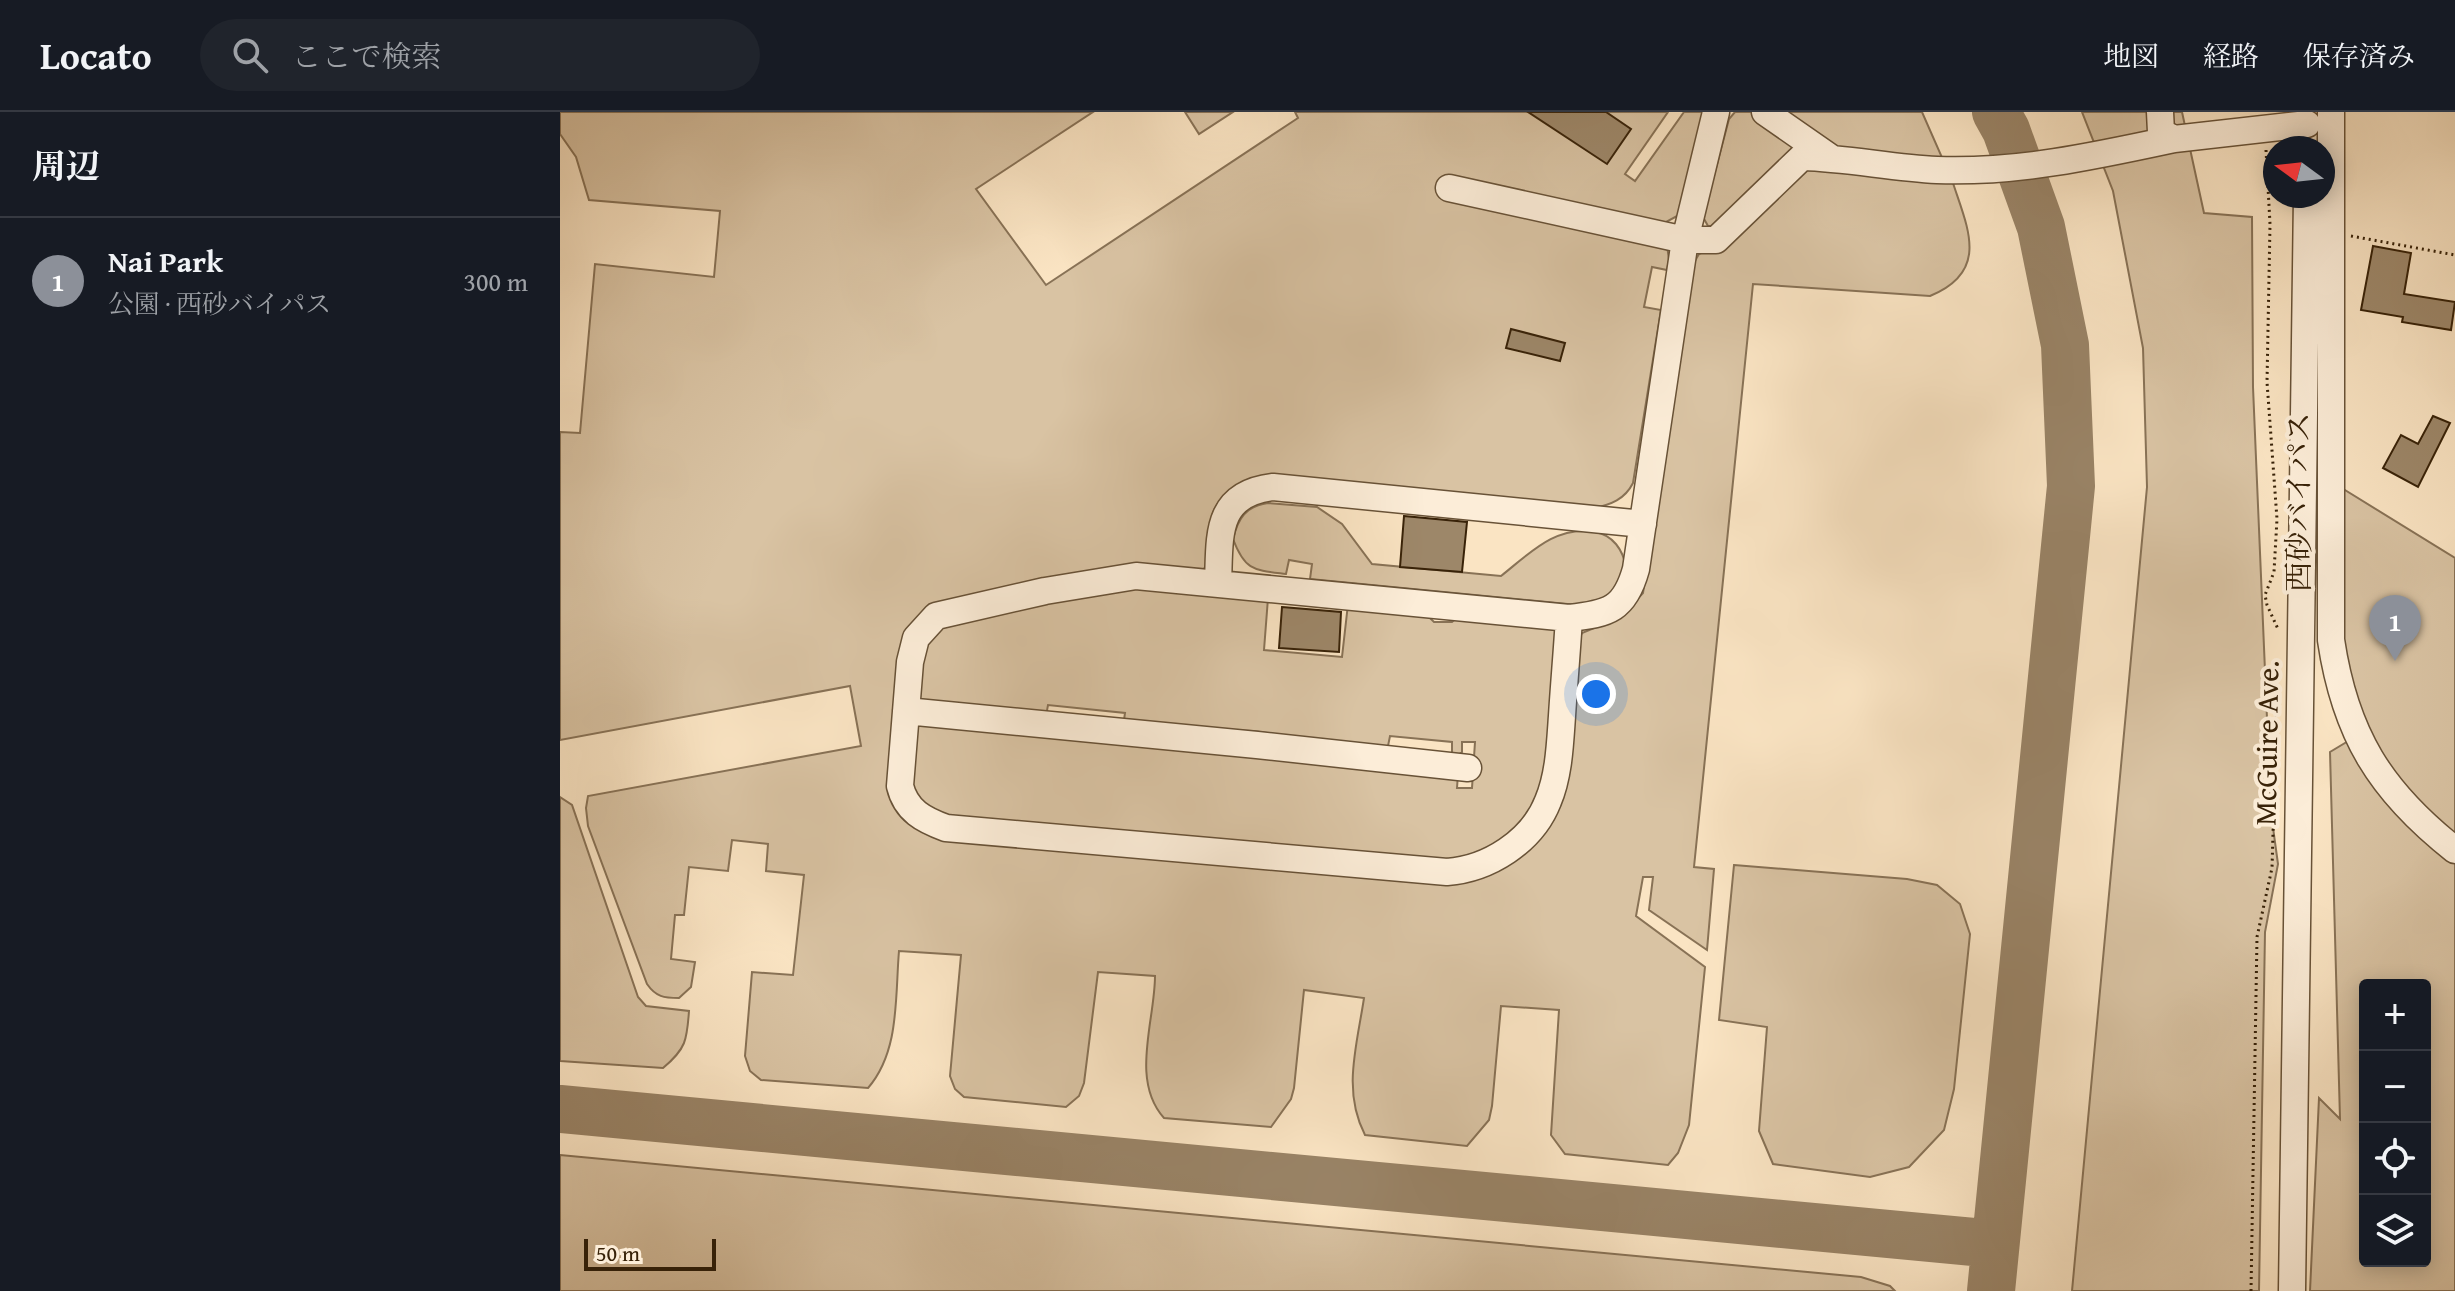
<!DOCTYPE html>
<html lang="ja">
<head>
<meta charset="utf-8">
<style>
	:root { --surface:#171b24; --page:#20242c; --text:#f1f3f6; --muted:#9ea1a6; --line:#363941; --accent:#8c9099 }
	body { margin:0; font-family:"Gentium Book Plus","Noto Serif JP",serif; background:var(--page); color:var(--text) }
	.controls { position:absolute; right:24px; bottom:24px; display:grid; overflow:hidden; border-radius:8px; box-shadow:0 4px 20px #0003 }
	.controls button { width:72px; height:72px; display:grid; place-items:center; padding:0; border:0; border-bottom:2px solid var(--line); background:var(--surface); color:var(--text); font:40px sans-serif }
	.compass { position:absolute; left:1703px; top:24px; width:72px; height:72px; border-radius:50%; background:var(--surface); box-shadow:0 4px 20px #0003; rotate:285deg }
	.scale { position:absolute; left:24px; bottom:20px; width:132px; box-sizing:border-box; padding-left:8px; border:4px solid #382208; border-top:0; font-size:22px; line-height:28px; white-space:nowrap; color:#382208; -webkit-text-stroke:6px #fcedd8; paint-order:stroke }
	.you { position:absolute; left:1036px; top:582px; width:28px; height:28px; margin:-20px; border:6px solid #fff; border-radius:50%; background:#1a73e8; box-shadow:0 0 0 12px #1a73e833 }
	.badge { display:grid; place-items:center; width:52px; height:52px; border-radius:50%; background:var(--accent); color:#fff; font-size:26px; font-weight:700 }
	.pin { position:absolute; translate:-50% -66px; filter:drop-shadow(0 2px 4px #0008) }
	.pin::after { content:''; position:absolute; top:42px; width:28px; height:24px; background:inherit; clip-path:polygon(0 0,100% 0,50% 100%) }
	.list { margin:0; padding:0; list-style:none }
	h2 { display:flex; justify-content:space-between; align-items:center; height:104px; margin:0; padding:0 32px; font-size:34px }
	h2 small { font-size:26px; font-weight:400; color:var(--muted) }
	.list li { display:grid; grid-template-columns:52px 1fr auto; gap:24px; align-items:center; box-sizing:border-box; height:128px; padding:0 32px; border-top:2px solid var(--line) }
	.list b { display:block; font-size:30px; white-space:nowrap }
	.list p { margin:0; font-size:26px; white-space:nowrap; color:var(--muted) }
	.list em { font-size:26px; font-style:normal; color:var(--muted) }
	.icon { flex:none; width:44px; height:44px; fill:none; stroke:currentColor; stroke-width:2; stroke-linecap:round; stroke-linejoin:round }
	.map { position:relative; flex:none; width:1895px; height:1179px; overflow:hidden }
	header { display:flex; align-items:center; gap:48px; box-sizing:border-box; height:112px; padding:0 40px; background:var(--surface); border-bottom:2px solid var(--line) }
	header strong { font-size:38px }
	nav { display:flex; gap:44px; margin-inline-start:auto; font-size:28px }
	.search { width:560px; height:72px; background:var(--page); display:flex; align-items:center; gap:20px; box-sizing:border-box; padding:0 28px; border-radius:44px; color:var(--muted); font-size:30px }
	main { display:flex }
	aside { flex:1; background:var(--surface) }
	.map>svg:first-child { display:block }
</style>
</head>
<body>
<header>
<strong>Locato</strong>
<div class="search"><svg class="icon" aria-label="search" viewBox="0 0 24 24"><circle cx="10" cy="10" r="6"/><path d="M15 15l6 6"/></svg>ここで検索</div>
<nav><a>地図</a><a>経路</a><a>保存済み</a></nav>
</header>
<main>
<aside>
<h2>周辺<small></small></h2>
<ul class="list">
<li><span class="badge">1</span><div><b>Nai Park</b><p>公園 · 西砂バイパス</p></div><em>300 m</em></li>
</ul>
</aside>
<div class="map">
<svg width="1895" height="1179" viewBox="0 0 1895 1179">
	<rect width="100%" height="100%" fill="#fae4c3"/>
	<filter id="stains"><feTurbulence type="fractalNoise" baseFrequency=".0025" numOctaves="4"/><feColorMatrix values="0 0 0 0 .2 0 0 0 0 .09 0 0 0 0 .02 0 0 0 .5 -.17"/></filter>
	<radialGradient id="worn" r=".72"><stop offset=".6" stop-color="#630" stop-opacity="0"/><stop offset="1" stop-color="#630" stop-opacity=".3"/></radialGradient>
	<path fill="#d9c3a3" stroke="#887256" stroke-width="2" fill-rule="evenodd" d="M 0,0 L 533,0 L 416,77 L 486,173 L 738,6 L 735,0 L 1108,0 L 1065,62 L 1075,69 L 1124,0 L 1144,0 L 1119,103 L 1104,111 L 1109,148 L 1107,158 L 1092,155 L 1084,195 L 1101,198 L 1073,371 C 1065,387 1051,393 1033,396 L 676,374 C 666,381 655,392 652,404 C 646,421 655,448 641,460 L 358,508 L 346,706 L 883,769 L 982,717 L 1017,531 L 1022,521 L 1061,505 L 1083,481 L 1132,154 L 1139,142 L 1150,137 L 1242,57 L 1392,68 C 1407,115 1431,159 1370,184 L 1193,172 L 1134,755 L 1154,757 L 1147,838 L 1089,798 L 1093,765 L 1083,765 L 1076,804 L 1145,855 L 1129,1013 L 1118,1041 L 1108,1053 L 1005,1042 L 991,1023 L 999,898 L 941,894 L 932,994 L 929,1008 L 907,1034 L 805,1023 C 782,979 797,933 804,886 L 744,878 L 734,976 L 731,987 L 711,1015 L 604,1006 C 570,968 595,909 595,864 L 538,860 L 524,971 L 519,984 L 506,995 L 404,985 L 395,977 L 390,964 L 401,843 L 339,839 C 335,885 340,939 308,976 L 201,968 L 190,959 L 185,944 L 192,860 L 233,863 L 244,763 L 206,759 L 208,732 L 172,728 L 168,759 L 129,755 L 124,803 L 115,803 L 111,847 L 135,850 L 131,875 L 119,886 C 104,886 96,885 87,872 L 28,714 L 26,696 L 28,684 L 301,634 L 290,574 L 0,628 L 0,320 L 20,321 L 35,152 L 154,165 L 160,99 L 29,88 L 16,45 L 0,22 Z
		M 625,0 L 673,0 L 639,22 Z
		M 1175,0 L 1196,0 L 1236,35 L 1155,114 L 1148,114 L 1143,105 L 1169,7 Z
		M 1223,0 L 1362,0 L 1384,50 L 1281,40 Z
		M 1522,0 L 1622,0 L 1644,101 L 1692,105 L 1693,275 L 1711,701 L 1718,752 L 1705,820 L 1699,1179 L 1512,1179 L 1587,375 L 1583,236 L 1553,79 Z
		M 1772,370 L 1895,446 L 1895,735 L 1865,713 L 1778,570 Z
		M 708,391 L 757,395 L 782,412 L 812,452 L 941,464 C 970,441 996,413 1035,420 C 1053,423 1063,438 1066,455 L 1049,486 L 1028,494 L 750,467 L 752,452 L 729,448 L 726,462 C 694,458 685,459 673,427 C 678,406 686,394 708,391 Z
		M 574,472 L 708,486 L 704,538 L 782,545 L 788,492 L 865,501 L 874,510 L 892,510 L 901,502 L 989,512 L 997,519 L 984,680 L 951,726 L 903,751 L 388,710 L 349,685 L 352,611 L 898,662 L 897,676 L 912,676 L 915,630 L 902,630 L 902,640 L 892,648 L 892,630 L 830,624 L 827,639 L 738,631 L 714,622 L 694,619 L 563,615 L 565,601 L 488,593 L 486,604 L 357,593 L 358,543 L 374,516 Z
		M 1790,628 L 1895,748 L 1895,1179 L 1750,1179 L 1759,986 L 1780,1007 L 1770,640 ZM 1805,873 L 1865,873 L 1865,1149 L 1805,1149 Z
		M 0,685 L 12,693 L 78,885 L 86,894 L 129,899 C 127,928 126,937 103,956 L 0,949 Z
		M 1174,753 L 1347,767 L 1377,773 L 1400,792 L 1410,822 L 1394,977 L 1384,1018 L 1349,1055 L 1310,1065 L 1213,1052 L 1199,1019 L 1207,915 L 1159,908 Z
		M 0,1043 L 1301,1165 L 1330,1174 L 1335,1179 L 0,1179 Z"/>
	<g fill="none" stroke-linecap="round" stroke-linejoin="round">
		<path stroke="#998366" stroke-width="48" d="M 0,997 L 1435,1132
			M 1431,1179 L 1511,374 L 1505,233 L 1481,115 L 1446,18 L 1436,0"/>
	</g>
	<path fill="#9d8769" stroke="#382208" stroke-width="2" d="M 968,0 L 1046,0 L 1071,17 L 1047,52 Z
		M 1813,134 L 1851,141 L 1844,182 L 1895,190 L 1891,218 L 1842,210 L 1843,205 L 1801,198 Z
		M 951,217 L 1005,231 L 1000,249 L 946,236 Z
		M 1873,304 L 1890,311 L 1858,375 L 1823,356 L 1841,323 L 1858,332 Z
		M 844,404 L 907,410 L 902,460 L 840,455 Z
		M 722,495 L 781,500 L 779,540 L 719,536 Z"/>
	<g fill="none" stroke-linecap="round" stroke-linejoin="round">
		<defs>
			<path id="minor" d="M 1205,0 L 1271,46
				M 1600,0 L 1601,20 L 1614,27 L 1747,12
				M 1771,0 L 1771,528 C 1785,622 1820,679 1895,738
				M 889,76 L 1125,128 L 1156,128 L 1242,45 C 1287,46 1332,56 1377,58 C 1457,61 1535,44 1614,27
				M 658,472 C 660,425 654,382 713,375 L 1083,412
				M 1009,506 C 1007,539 1004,572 1002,604 C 1000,632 999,663 988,689 C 972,730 928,757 887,760 L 386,716 C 364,708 346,699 340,674 L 350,550 L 356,526 L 376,504 L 485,479 L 576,464 L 1009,506 C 1049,502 1065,497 1076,457 L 1125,128 L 1156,0
				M 346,599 L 697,633 L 908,656
				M 1732,1179 L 1747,84"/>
		</defs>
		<use href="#minor" stroke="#685237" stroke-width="29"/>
		<path stroke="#382208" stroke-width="3" stroke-dasharray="2 4" stroke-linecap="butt" d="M 1706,38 L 1710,112 L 1707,270 L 1717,407 L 1714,460 L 1705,483 L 1707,493 L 1718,517
			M 1791,124 L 1895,143
			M 1691,1179 L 1697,825 L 1712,756 L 1717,585"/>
		<use href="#minor" stroke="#fcedd8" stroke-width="26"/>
	</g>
	<g text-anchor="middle" stroke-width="8" stroke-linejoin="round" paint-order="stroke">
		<g font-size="30" fill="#382208" stroke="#fcedd8">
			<text transform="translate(1739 390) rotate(-90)" y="10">西砂バイパス</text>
			<text transform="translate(1707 631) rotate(-89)" y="10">McGuire Ave.</text>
		</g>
	</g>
	<rect width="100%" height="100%" filter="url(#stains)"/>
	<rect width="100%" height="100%" fill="url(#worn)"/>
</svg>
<div class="controls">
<button>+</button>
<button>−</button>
<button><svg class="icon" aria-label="locate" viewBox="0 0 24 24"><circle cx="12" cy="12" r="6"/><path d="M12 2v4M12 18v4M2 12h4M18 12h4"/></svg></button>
<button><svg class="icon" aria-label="layers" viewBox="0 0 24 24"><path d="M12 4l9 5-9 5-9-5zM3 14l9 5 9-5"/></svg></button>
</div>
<svg class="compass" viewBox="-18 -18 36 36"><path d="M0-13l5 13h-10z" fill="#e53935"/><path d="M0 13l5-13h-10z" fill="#9ea1a6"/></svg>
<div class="scale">50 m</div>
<div class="you"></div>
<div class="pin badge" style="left:1835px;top:549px">1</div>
</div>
</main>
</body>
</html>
